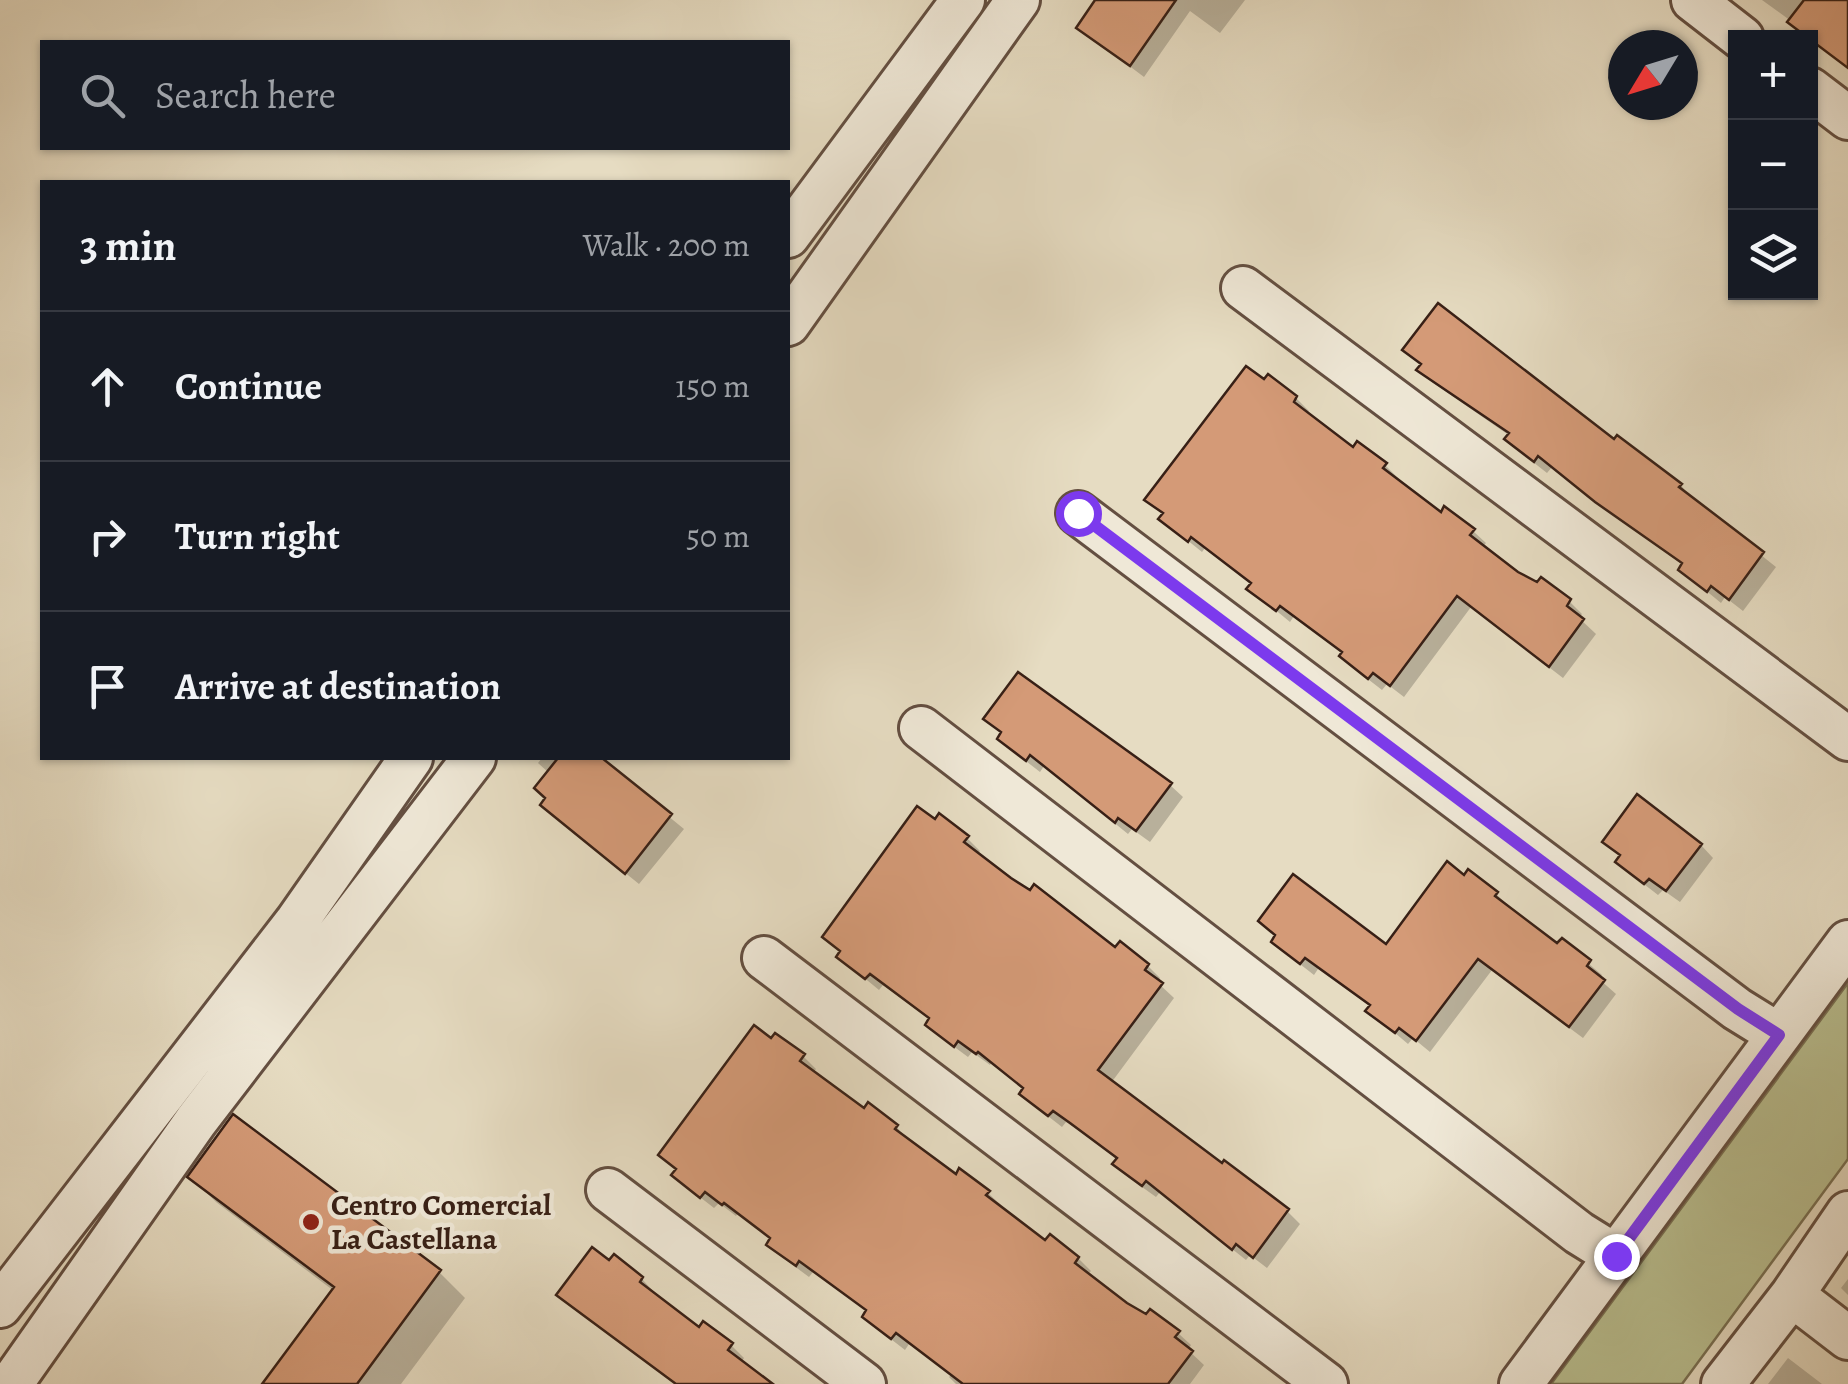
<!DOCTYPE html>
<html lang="en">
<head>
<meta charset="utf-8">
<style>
	:root { --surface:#171b24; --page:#20242c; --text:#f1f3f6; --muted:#9ea1a6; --line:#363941 }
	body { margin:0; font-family:Alegreya,serif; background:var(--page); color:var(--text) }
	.controls { position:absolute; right:30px; top:30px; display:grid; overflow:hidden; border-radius:0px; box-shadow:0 2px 8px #0004 }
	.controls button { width:90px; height:90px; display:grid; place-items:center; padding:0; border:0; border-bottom:2px solid var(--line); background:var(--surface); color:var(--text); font:50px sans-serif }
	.compass { position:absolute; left:1608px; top:30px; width:90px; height:90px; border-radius:50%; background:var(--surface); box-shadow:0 2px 8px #0004; rotate:232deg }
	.stop { position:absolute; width:30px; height:30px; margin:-22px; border:8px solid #7c3aed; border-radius:50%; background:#fff }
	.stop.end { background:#7c3aed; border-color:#fff; box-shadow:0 2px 10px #0008 }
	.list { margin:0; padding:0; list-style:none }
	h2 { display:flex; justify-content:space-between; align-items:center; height:130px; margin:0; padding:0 40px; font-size:42px }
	h2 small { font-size:32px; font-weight:400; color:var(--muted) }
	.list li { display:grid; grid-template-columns:65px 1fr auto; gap:30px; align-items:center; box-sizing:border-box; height:150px; padding:0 40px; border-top:2px solid var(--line) }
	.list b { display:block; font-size:38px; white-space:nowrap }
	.list em { font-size:32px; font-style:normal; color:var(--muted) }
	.icon { flex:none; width:55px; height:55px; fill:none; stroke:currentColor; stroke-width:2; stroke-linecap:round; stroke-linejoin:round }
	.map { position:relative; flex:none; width:1848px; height:1384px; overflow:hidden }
	.search { position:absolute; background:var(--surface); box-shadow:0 2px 8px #0004; left:40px; top:40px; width:750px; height:110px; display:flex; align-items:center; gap:25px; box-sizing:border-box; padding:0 35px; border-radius:0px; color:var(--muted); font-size:38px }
	.panel { position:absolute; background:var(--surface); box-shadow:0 2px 8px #0004; left:40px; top:180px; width:750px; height:580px; border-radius:0px }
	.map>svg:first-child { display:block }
</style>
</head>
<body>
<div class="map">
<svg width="1848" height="1384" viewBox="0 0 1848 1384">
	<rect width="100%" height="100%" fill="#e6dcc2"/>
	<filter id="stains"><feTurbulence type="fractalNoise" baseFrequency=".002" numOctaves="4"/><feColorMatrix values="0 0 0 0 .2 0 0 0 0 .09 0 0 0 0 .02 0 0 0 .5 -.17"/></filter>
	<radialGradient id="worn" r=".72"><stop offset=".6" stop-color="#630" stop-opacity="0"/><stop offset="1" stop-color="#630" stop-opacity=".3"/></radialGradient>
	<path fill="#b9bf90" stroke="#787053" stroke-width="2.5" d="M 1848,983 L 1848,1159 L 1682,1384 L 1551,1384 Z"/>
	<path fill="#0003" d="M 1098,0 L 1245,0 L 1220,33 L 1190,11 L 1144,77 L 1079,28 Z
		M 1762,0 L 1848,0 L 1848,68 L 1803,35 L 1791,21 Z
		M 1406,350 L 1614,443 L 1617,438 L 1681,485 L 1692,500 L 1776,567 L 1743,611 L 1725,597 L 1721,603 L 1681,570 L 1684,566 L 1552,467 L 1547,473 L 1520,452 L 1507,439 L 1510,436 L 1432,382 L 1419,369 L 1422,366 Z
		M 1296,398 L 1309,411 L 1306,414 L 1354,450 L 1385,465 L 1398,478 L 1396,481 L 1441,515 L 1473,531 L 1486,543 L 1482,548 L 1517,574 L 1569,601 L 1582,614 L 1579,618 L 1596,634 L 1563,678 L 1471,607 L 1404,697 L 1387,684 L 1382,690 L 1355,669 L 1344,654 L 1294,616 L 1290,622 L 1249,588 L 1253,584 L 1205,548 L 1202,552 L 1161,519 L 1164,515 L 1148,499 Z
		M 986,719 L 1170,785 L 1183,797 L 1150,842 L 1132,829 L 1128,834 L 1044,766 L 1040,772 L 1013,751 L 1000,739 L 1003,734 Z
		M 542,758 L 597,758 L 684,829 L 639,884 L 556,817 L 548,798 L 549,773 L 538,763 Z
		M 967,838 L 980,851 L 977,855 L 1116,950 L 1148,966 L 1160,978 L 1157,982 L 1174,998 L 1111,1083 L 1287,1211 L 1300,1224 L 1267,1268 L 1250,1255 L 1246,1260 L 1160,1192 L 1156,1197 L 1128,1177 L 1115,1164 L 1118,1160 L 1086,1135 L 1066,1122 L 1062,1127 L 1035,1106 L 1022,1094 L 1025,1089 L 991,1063 L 990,1065 L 972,1052 L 968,1057 L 941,1037 L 928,1024 L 931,1020 L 883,985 L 879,990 L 839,957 Z
		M 1605,841 L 1701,845 L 1713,858 L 1680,902 L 1663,890 L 1658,895 L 1631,874 L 1618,862 L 1621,857 Z
		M 1464,878 L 1496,894 L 1509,906 L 1507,909 L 1558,947 L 1562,941 L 1602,975 L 1599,979 L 1616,994 L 1583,1038 L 1492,970 L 1430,1052 L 1413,1038 L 1408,1044 L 1368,1010 L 1371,1007 L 1318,969 L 1314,975 L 1287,954 L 1386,948 Z
		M 772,1041 L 803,1056 L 816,1069 L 813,1073 L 865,1111 L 896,1126 L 908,1141 L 956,1177 L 988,1193 L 1001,1205 L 999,1208 L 1046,1243 L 1078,1258 L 1091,1271 L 1087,1275 L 1125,1305 L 1178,1333 L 1191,1345 L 1188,1350 L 1204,1365 L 1190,1384 L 956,1384 L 949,1377 L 951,1375 L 909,1344 L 905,1350 L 878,1329 L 868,1312 L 813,1272 L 809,1277 L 782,1257 L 769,1244 L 772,1240 L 738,1213 L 736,1216 L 719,1203 L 714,1208 L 687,1187 L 677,1170 L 661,1155 Z
		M 233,1118 L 439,1272 L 465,1298 L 401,1384 L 265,1384 L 334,1291 L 216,1202 L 191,1177 Z
		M 610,1264 L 642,1279 L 654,1292 L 652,1294 L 700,1330 L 731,1345 L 744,1358 L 741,1363 L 769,1384 L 676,1384 L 559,1294 Z
		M 1848,1279 L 1848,1295 L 1841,1288 Z
		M 1788,1358 L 1822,1384 L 1768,1384 Z"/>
	<path fill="#d49a77" stroke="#382016" stroke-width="2.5" d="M 1095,0 L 1176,0 L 1130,66 L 1076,28 Z
		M 1804,0 L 1848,0 L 1848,68 L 1787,22 Z
		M 1438,303 L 1614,439 L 1617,435 L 1682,484 L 1679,487 L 1764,552 L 1729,600 L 1711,586 L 1707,592 L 1678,570 L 1682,563 L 1595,502 L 1538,456 L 1534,462 L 1504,439 L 1509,433 L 1416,370 L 1421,364 L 1402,350 Z
		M 1246,366 L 1264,379 L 1268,374 L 1297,396 L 1294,402 L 1353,447 L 1357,441 L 1387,463 L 1383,468 L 1441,512 L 1444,506 L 1475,529 L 1470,535 L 1518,572 L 1537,582 L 1541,577 L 1571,599 L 1567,606 L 1584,619 L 1549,667 L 1457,596 L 1390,686 L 1373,673 L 1368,679 L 1339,656 L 1342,652 L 1280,606 L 1276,611 L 1246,589 L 1251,583 L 1191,537 L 1188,542 L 1158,519 L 1163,513 L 1144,500 Z
		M 1018,672 L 1172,783 L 1136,831 L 1118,818 L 1115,823 L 1030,755 L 1026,761 L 997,739 L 1001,732 L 983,719 Z
		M 558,758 L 602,758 L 672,814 L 625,874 L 540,805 L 545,798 L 534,788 Z
		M 1637,794 L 1702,844 L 1666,891 L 1649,879 L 1644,884 L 1615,862 L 1620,855 L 1602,842 Z
		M 917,806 L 935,819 L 939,813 L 969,836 L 964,842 L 1011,878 L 1030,890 L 1034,884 L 1115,947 L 1120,941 L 1149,964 L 1145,970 L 1163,983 L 1098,1070 L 1222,1163 L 1224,1160 L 1289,1209 L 1253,1258 L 1236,1244 L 1232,1250 L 1146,1181 L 1142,1186 L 1112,1164 L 1117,1158 L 1070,1123 L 1053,1111 L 1048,1116 L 1019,1094 L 1023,1088 L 978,1052 L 976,1054 L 958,1041 L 954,1047 L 925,1025 L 929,1018 L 870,974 L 865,979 L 836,957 L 840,951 L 822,937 Z
		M 1447,861 L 1464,875 L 1468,869 L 1498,892 L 1495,896 L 1557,943 L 1562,938 L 1591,960 L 1587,966 L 1605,980 L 1569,1027 L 1478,959 L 1416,1041 L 1399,1028 L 1395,1033 L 1365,1011 L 1370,1005 L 1305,958 L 1300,964 L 1271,942 L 1275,935 L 1258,921 L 1293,874 L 1386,944 Z
		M 754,1025 L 771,1038 L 775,1033 L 805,1054 L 800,1061 L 864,1108 L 868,1102 L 898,1125 L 895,1129 L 956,1174 L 959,1168 L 990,1191 L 986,1195 L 1045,1240 L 1050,1234 L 1079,1257 L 1075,1263 L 1127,1303 L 1146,1314 L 1150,1309 L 1180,1331 L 1175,1337 L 1193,1351 L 1168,1384 L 963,1384 L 896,1333 L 891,1339 L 862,1317 L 866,1310 L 799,1261 L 796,1266 L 766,1245 L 770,1238 L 724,1203 L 722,1205 L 705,1192 L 700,1198 L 671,1175 L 676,1169 L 658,1155 Z
		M 233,1114 L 441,1270 L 357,1384 L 262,1384 L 334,1287 L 187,1177 Z
		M 592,1247 L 609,1260 L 614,1254 L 643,1277 L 640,1282 L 699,1327 L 703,1321 L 733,1343 L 728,1350 L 773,1384 L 676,1384 L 556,1295 Z"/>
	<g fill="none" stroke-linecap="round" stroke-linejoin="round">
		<defs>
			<path id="minor" d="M 1693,0 L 1742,38
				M 1810,89 L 1848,118
				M 788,236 L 963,0
				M 1243,288 L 1848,739
				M 788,324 L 1018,0
				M 1078,513 L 1737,1009 L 1779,1035
				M 921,728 L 1579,1233 L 1616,1256
				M 764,958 L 1326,1384
				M 608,1190 L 864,1384
				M 1792,1295 L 1848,1338
				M 0,1306 L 297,921 L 411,758
				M 11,1384 L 196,1121 L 474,758
				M 1521,1384 L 1848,942
				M 1723,1384 L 1792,1295 L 1848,1213"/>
		</defs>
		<use href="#minor" stroke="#644f41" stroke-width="48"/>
		<use href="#minor" stroke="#efe8d7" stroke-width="42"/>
	</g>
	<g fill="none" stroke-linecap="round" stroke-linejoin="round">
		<path stroke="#7c3aed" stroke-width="12" d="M 1078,513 L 1738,1009 L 1779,1035 L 1616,1256"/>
	</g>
	<circle fill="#8f2418" stroke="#efe8d7" stroke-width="4" cx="311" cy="1222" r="10"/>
	<g text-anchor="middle" stroke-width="9" stroke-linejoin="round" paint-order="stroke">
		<g font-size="30" font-weight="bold" fill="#382016" stroke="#efe8d7" text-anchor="start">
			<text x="331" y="1215">Centro Comercial<tspan x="331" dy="34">La Castellana</tspan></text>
		</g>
	</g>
	<rect width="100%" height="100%" filter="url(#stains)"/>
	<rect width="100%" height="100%" fill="url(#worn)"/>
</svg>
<div class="controls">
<button>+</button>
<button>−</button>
<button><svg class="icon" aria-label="layers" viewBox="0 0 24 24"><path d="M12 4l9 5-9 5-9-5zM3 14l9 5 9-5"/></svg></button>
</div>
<svg class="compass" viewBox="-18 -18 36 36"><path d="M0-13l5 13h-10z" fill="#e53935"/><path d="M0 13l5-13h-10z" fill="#9ea1a6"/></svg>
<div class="stop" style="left:1078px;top:513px"></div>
<div class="stop end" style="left:1616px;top:1256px"></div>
<div class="search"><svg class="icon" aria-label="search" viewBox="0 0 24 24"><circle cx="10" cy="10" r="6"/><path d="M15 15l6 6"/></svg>Search here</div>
<section class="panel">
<h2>3 min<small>Walk · 200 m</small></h2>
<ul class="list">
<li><svg class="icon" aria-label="ahead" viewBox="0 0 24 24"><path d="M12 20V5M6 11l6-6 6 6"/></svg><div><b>Continue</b></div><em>150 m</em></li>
<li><svg class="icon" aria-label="right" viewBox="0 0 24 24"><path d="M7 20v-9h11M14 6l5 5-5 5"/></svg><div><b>Turn right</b></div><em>50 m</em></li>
<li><svg class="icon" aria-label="arrive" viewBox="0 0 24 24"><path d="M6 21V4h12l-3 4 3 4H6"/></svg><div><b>Arrive at destination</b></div></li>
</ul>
</section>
</div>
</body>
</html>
